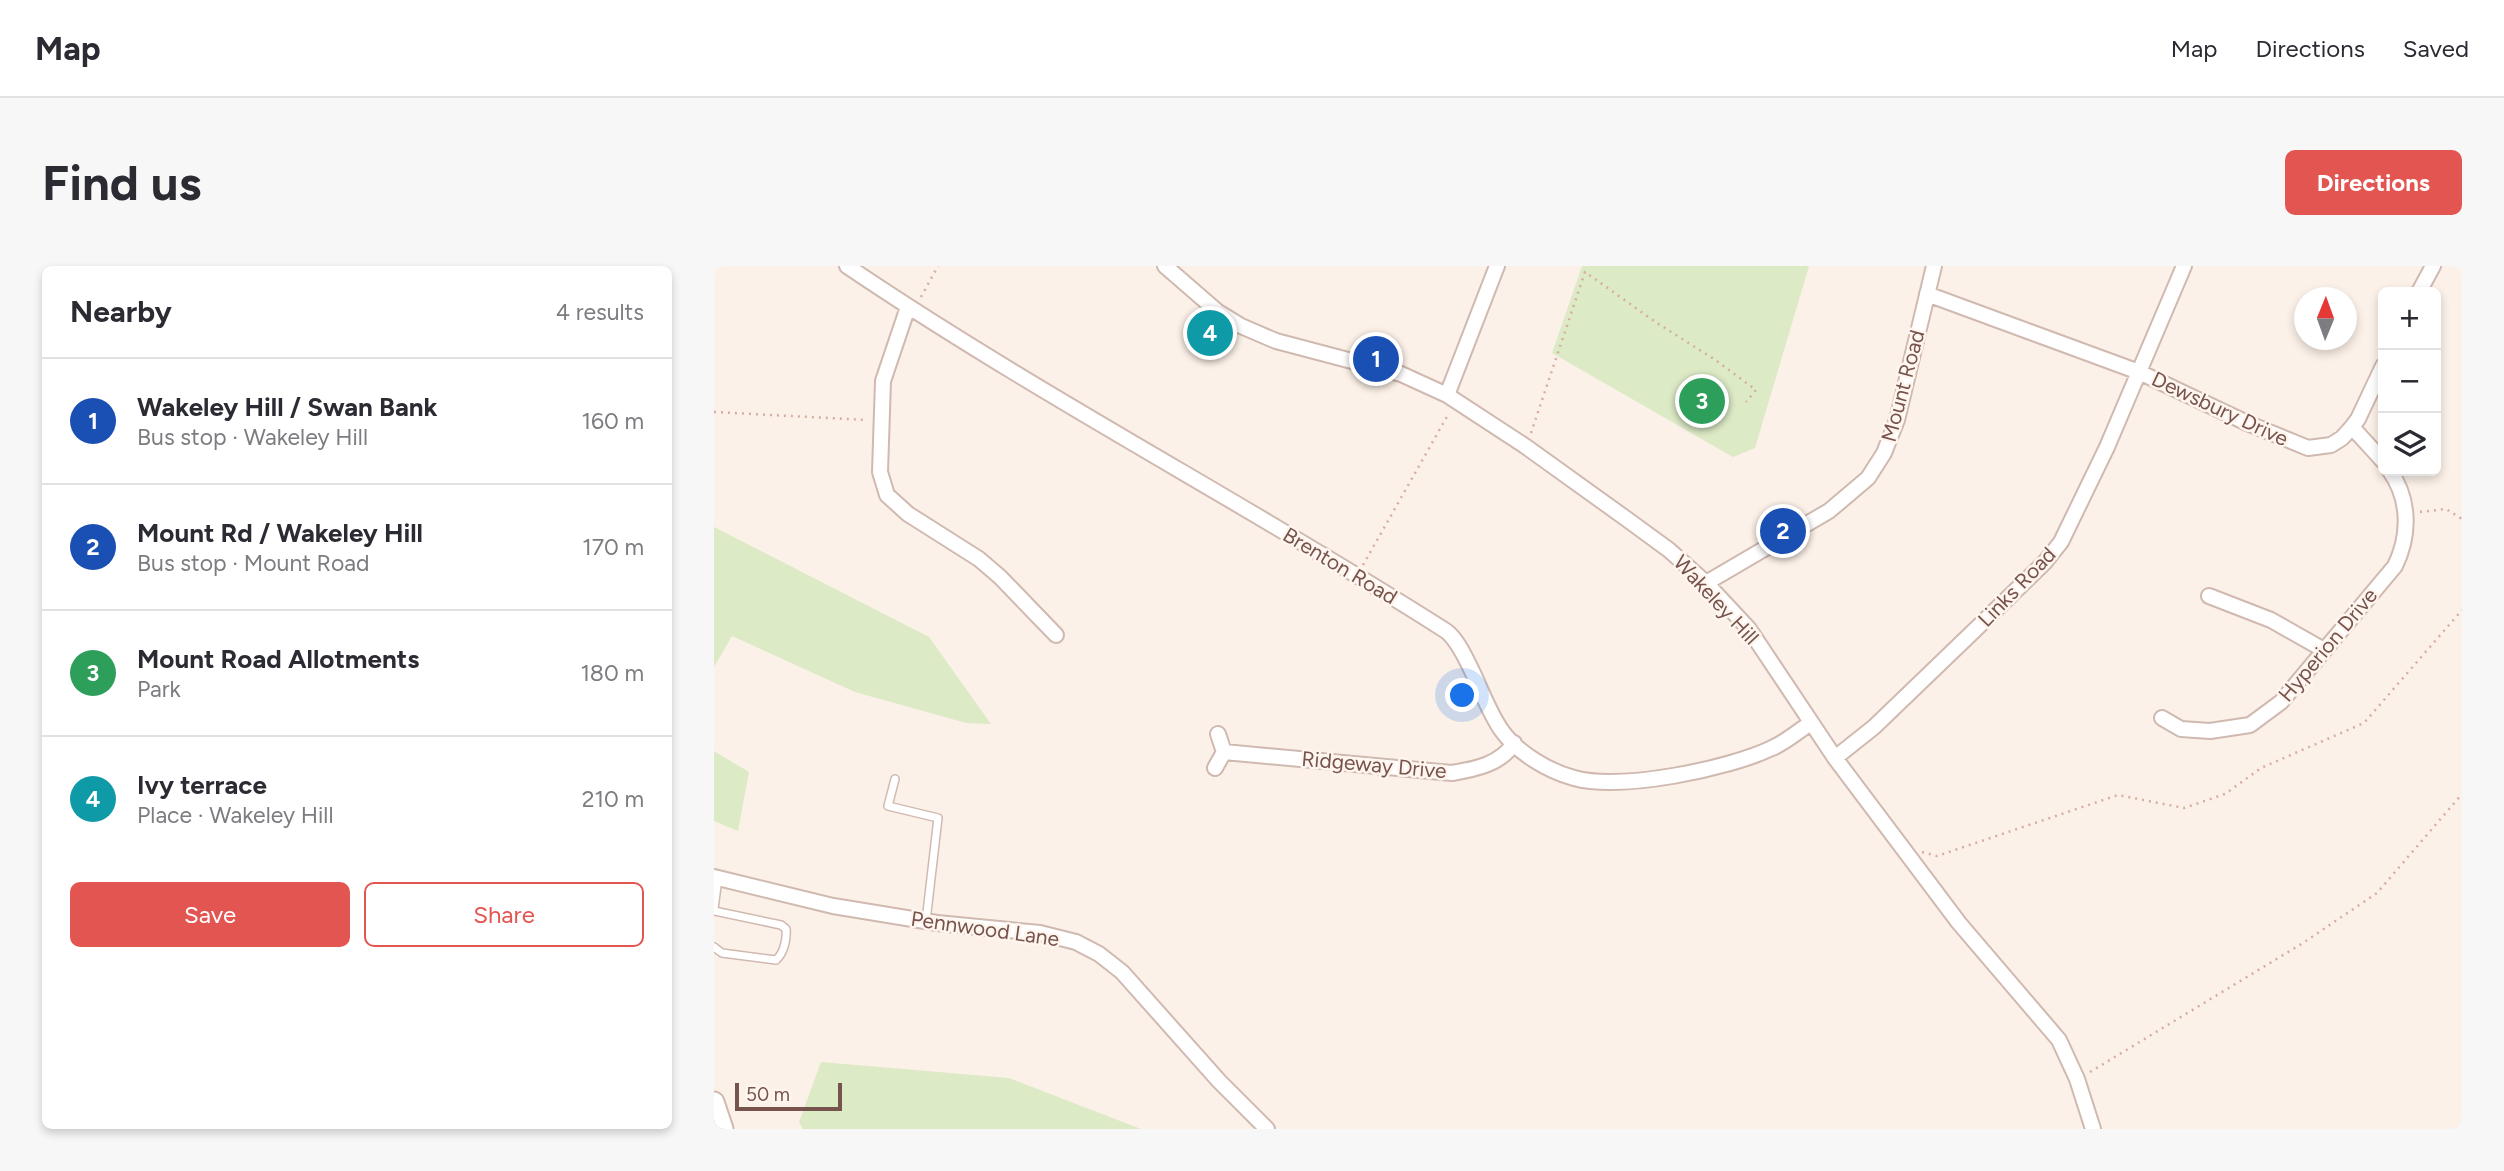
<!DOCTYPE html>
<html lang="en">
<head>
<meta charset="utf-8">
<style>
	:root { --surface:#fff; --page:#f7f7f7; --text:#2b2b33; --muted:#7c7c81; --line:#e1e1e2; --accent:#e35551 }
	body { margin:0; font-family:Figtree,sans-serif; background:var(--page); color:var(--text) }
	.controls { position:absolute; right:21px; top:21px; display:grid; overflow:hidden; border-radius:10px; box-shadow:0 4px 10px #0003 }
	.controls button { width:63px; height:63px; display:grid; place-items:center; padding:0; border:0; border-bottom:2px solid var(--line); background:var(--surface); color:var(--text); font:35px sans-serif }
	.compass { position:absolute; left:1580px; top:21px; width:63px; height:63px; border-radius:50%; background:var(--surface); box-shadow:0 4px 10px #0003; rotate:1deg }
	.scale { position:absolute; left:21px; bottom:18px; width:107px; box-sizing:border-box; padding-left:7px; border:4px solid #76534c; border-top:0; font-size:19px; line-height:24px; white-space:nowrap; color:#76534c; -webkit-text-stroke:5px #fff5ef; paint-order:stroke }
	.you { position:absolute; left:749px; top:430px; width:24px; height:24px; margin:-18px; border:5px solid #fff; border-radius:50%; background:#1a73e8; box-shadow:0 0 0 10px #1a73e833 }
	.badge { display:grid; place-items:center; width:46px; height:46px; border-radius:50%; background:var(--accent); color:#fff; font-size:23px; font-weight:700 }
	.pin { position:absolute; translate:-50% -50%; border:4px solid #fff; box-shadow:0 2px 7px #0006 }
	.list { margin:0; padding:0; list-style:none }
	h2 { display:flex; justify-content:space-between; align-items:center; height:91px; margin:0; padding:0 28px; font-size:30px }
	h2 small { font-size:23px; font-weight:400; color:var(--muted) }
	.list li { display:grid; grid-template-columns:46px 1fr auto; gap:21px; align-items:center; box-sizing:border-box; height:126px; padding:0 28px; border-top:2px solid var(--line) }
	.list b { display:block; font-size:26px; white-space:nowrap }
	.list p { margin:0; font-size:23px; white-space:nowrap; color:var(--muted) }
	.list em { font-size:23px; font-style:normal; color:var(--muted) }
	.actions { display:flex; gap:14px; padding:21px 28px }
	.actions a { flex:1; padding:16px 0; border:2px solid var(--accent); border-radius:10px; text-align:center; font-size:24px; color:var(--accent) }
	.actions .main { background:var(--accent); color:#fff }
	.icon { flex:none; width:38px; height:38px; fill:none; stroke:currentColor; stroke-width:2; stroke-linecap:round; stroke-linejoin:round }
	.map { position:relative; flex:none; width:1748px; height:863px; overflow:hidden; border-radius:10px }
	header { display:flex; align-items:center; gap:42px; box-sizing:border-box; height:98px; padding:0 35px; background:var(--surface); border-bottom:2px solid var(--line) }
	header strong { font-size:33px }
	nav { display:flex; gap:38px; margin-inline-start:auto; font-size:24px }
	.intro { display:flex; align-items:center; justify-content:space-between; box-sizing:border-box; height:168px; padding:0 42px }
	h1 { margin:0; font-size:49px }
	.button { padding:18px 32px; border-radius:10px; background:var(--accent); color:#fff; font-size:24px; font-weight:700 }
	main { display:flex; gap:42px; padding:0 42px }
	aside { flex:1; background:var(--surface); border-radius:10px; box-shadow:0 4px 10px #0003 }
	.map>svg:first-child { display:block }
</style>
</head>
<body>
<header>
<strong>Map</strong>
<nav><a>Map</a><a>Directions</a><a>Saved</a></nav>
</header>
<div class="intro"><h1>Find us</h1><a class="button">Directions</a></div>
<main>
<aside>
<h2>Nearby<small>4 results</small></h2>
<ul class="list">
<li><span class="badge" style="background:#1a4fb4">1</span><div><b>Wakeley Hill / Swan Bank</b><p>Bus stop · Wakeley Hill</p></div><em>160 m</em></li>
<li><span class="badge" style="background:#1a4fb4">2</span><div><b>Mount Rd / Wakeley Hill</b><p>Bus stop · Mount Road</p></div><em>170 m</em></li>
<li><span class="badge" style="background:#2e9e5b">3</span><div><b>Mount Road Allotments</b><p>Park</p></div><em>180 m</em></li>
<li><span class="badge" style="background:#0f9aa8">4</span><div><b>Ivy terrace</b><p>Place · Wakeley Hill</p></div><em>210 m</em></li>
</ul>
<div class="actions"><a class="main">Save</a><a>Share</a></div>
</aside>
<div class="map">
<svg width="1748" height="863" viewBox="0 0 1748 863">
	<rect width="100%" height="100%" fill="#fcf1e8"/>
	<path fill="#dceac6" d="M 868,0 L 1095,0 L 1041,182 L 1019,191 L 838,87 Z
		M 0,261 L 215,371 L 277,458 L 252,457 L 141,426 L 18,370 L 0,401 Z
		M 0,485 L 35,506 L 24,565 L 0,555 Z
		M 107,796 L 295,812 L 427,863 L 89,863 L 85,856 Z"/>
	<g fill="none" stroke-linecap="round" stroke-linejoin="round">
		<defs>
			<path id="service" d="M 181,513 L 174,540 L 224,552 L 212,655
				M 0,643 L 4,612
				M 0,645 L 67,659 L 72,663 C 73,673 70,687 62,694 L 8,687 L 0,681"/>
			<path id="minor" d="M 133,0 C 327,131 535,239 732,365 C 743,373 751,391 757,403 C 767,423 775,447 788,465 C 804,487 834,505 860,512 C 907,525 1014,503 1058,482 C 1072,476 1084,465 1097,457
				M 451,0 L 504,46 L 527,60 L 562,75 L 687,108 L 733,129 L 811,180 L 914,254 L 955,284 L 992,317 L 1035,363 L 1121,492 L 1245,657 L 1345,774 L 1363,813 L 1379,863
				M 1705,26 L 1719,0
				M 1213,28 L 1425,106 L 1533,157 L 1594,182 L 1617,179 L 1628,172 L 1638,161 L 1644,153 L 1669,100
				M 194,41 L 169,115 L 166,206 L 173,229 L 194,248 L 265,293 L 286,311 L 342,369
				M 733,129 L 783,0
				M 1638,161 L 1669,195
				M 992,317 L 1115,245 L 1154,212 L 1170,187 L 1183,154 L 1220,0
				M 1495,330 L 1557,354 L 1610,384
				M 1448,452 L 1467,463 L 1496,465 L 1536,459 L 1567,436 L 1681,300 C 1696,269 1696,234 1676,205
				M 510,486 L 738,507 C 762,503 787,498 800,477
				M 1121,492 L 1160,461 L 1265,360 L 1331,296 L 1347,276 L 1393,181 L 1470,0
				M 501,502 L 510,486 L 504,468
				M 0,611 L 119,640 L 223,657 L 326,667 L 362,676 L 385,688 L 408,706 L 505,815 L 553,863"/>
			<path id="tertiary" d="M 0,836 L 9,863"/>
		</defs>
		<use href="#service" stroke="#d0b9b0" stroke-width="10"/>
		<use href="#minor" stroke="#d0b9b0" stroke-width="18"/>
		<use href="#tertiary" stroke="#d0b9b0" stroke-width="23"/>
		<path stroke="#d6ada3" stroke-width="2.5" stroke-dasharray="2 5" stroke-linecap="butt" d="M 207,31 L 224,0
			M 0,146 L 153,154
			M 817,167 L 871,6 L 943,57 L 1000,93 L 1042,124 L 1032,136
			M 1706,246 L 1732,243 L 1748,253
			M 649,299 L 735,147
			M 1208,586 L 1223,590 L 1404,529 L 1470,542 L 1511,528 L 1547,502 L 1650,457 L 1748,344
			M 1376,806 L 1589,677 L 1663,627 L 1748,528"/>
		<use href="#service" stroke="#fff" stroke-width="7"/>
		<use href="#minor" stroke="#fff" stroke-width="14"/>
		<use href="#tertiary" stroke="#fff" stroke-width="19"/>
	</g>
	<g text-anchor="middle" stroke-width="5" stroke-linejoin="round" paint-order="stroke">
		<g font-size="21" fill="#76534c" stroke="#fff5ef">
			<text transform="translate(1189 120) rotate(-75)" y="7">Mount Road</text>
			<text transform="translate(1506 143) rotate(25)" y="7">Dewsbury Drive</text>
			<text transform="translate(626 300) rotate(31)" y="7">Brenton Road</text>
			<text transform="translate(1303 321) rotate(-46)" y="7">Links Road</text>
			<text transform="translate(1002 334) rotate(47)" y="7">Wakeley Hill</text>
			<text transform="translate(1614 379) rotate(-50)" y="7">Hyperion Drive</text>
			<text transform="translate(660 499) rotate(5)" y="7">Ridgeway Drive</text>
			<text transform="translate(271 663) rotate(8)" y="7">Pennwood Lane</text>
		</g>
	</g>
</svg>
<div class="controls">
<button>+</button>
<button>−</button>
<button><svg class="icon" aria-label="layers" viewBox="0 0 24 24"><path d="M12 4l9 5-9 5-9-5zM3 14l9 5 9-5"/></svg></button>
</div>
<svg class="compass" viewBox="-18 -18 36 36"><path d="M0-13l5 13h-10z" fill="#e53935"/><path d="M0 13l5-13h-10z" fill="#7c7c81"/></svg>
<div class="scale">50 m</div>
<div class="you"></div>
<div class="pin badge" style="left:662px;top:93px;background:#1a4fb4">1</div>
<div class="pin badge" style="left:1069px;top:265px;background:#1a4fb4">2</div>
<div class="pin badge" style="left:988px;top:135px;background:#2e9e5b">3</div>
<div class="pin badge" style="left:496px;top:67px;background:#0f9aa8">4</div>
</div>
</main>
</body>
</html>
